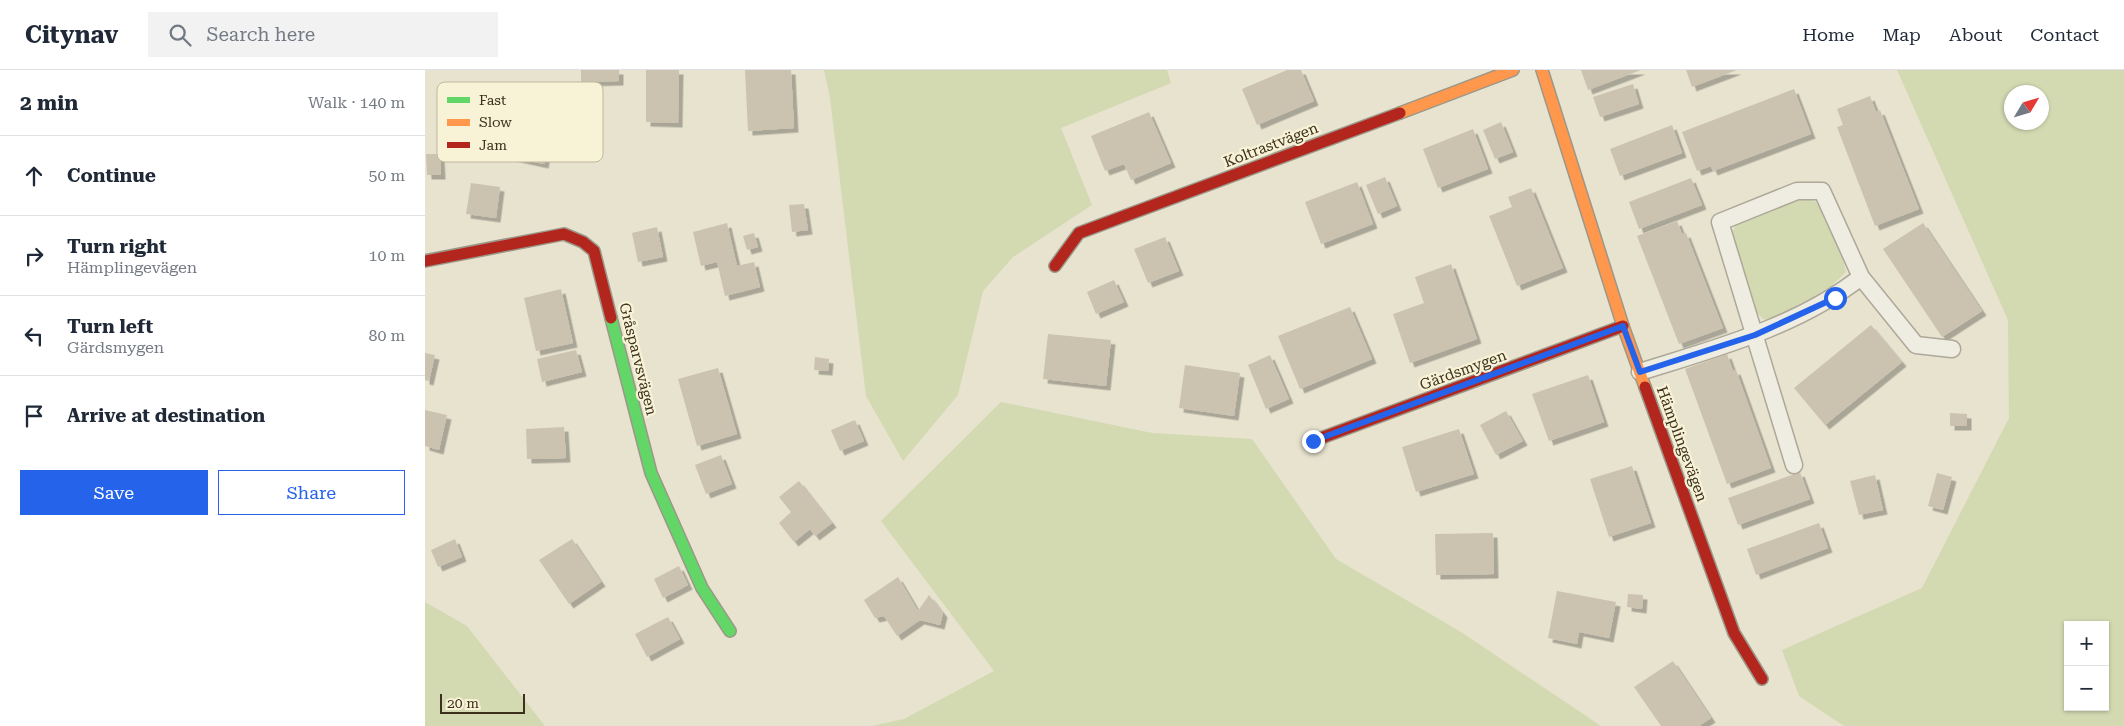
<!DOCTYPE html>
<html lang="en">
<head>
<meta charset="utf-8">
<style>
	:root { --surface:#fff; --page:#f2f2f3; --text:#1f2937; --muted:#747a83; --line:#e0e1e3; --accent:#2563eb }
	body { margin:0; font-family:"Roboto Serif",serif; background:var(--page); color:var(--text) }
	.controls { position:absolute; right:15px; bottom:15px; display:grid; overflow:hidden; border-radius:0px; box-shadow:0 1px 4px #0004 }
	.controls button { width:45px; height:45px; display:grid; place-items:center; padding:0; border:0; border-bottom:1px solid var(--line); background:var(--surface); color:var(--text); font:25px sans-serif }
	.compass { position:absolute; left:1579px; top:15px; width:45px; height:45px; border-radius:50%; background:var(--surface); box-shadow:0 1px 4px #0004; rotate:52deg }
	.scale { position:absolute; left:15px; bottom:12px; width:85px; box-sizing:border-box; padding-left:5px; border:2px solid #3d311e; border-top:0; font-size:14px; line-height:18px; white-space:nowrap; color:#3d311e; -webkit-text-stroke:4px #f8f2d6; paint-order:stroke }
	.stop { position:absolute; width:15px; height:15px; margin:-11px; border:4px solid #2563eb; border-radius:50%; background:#fff }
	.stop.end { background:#2563eb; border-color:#fff; box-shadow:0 1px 5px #0008 }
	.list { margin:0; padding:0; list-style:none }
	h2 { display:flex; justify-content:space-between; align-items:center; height:65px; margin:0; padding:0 20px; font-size:21px }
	h2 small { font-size:16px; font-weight:400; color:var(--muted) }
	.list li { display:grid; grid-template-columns:32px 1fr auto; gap:15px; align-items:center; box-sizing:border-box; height:80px; padding:0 20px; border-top:1px solid var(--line) }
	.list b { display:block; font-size:19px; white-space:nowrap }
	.list p { margin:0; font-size:16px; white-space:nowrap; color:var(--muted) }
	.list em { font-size:16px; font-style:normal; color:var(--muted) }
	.actions { display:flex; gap:10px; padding:15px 20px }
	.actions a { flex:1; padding:11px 0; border:1px solid var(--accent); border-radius:0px; text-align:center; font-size:18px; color:var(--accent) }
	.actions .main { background:var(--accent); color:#fff }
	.icon { flex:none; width:28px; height:28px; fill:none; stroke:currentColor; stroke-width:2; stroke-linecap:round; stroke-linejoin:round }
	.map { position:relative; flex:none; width:1699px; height:656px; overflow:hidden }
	header { display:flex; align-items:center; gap:30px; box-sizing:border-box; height:70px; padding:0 25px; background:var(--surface); border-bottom:1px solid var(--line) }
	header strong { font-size:24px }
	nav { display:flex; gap:28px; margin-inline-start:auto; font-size:18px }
	.search { width:350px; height:45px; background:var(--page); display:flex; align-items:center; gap:12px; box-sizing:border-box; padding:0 18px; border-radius:0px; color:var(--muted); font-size:19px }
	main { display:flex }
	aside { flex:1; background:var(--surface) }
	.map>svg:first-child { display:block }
</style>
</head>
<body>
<header>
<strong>Citynav</strong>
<div class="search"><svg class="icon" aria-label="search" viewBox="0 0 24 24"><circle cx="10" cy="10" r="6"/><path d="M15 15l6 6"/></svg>Search here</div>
<nav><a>Home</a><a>Map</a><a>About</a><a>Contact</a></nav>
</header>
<main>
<aside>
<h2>2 min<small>Walk · 140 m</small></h2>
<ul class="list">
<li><svg class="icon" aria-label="ahead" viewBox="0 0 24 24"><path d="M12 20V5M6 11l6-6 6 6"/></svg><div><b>Continue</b></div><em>50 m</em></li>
<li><svg class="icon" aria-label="right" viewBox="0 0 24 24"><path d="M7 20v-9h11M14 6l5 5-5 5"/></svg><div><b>Turn right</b><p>Hämplingevägen</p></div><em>10 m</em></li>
<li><svg class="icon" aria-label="left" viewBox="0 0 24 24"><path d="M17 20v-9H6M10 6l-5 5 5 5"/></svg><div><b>Turn left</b><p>Gärdsmygen</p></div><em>80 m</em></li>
<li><svg class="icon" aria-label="arrive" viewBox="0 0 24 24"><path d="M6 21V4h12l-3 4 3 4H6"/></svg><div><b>Arrive at destination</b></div></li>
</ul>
<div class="actions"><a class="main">Save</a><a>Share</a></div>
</aside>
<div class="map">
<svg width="1699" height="656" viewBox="0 0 1699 656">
	<defs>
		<filter id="shadow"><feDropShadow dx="4.5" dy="4.5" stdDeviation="0" flood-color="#0004"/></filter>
	</defs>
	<rect width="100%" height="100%" fill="#e7e3cf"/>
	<path fill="#d3d9b1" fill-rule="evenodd" d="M 399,0 L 742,0 L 746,13 L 636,58 L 667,135 L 588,187 L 558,221 L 533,325 L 478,391 L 441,326 L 405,28 Z
		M 1472,0 L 1699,0 L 1699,656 L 1419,656 L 1374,626 L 1357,580 L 1497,518 L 1584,348 L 1583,250 ZM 1616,22 L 1616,52 L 1586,52 L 1586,22 ZM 1643,555 L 1680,555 L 1680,637 L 1643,637 Z
		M 1371,127 L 1390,131 C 1405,153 1415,176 1421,202 L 1405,217 L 1347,250 L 1338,249 L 1328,238 L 1306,164 L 1312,153 Z
		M 576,332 L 727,363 L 827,369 L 911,489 L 1036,562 L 1176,656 L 447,656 L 479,649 L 569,601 L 456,451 Z
		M 0,532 L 42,556 L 120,656 L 0,656 Z"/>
	<path fill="#ccc2b0" filter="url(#shadow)" d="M 156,0 L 194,0 L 194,11 L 156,12 Z
		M 221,0 L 254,0 L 253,53 L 221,52 Z
		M 320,0 L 366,0 L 369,58 L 323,61 Z
		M 862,0 L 876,0 L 889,31 L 832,55 L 817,19 Z
		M 1156,0 L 1216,0 L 1163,20 Z
		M 1261,0 L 1312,0 L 1267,17 Z
		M 1208,14 L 1214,34 L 1175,47 L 1168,27 Z
		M 1369,19 L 1386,64 L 1288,101 L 1286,96 L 1272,101 L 1257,62 Z
		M 1445,26 L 1451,42 L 1455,40 L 1494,139 L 1450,156 L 1412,57 L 1418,55 L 1412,39 Z
		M 724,42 L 746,93 L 706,110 L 699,94 L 680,101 L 666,66 Z
		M 90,46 L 127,54 L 119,94 L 82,86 Z
		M 1076,52 L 1088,82 L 1070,89 L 1058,60 Z
		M 1247,55 L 1257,83 L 1195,106 L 1185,79 Z
		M 1048,59 L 1063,99 L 1013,118 L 998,79 Z
		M 1,84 L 15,84 L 16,105 L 2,105 Z
		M 960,107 L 972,136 L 953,144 L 941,115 Z
		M 1266,108 L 1277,135 L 1214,159 L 1204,132 Z
		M 932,112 L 948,154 L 896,174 L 880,132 Z
		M 46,113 L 75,117 L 71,148 L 41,144 Z
		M 1106,118 L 1138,198 L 1092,216 L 1064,146 L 1087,137 L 1083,127 Z
		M 379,134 L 383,160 L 367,162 L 364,135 Z
		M 1252,151 L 1257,164 L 1261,163 L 1298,258 L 1254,274 L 1212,166 Z
		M 302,153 L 312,196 L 329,192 L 335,217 L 300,226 L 292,192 L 276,196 L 268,162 Z
		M 1498,153 L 1557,241 L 1517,267 L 1458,179 Z
		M 232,157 L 238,187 L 213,192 L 207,163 Z
		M 329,163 L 333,177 L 322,180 L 318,166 Z
		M 740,167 L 754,201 L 723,213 L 709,179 Z
		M 1026,194 L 1052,269 L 985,293 L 968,244 L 999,233 L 990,207 Z
		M 689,210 L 699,232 L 671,244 L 662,222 Z
		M 136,219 L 148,273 L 111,281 L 99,228 Z
		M 925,237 L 947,289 L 875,319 L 853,266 Z
		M 1446,255 L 1477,292 L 1400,355 L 1369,318 Z
		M 623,264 L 686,270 L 681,316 L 618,309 Z
		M 151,280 L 157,302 L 117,312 L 112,289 Z
		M 0,283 L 10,285 L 4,311 L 0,310 Z
		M 1302,284 L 1308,301 L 1311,300 L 1346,398 L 1302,414 L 1260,299 Z
		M 845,285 L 864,329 L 841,339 L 823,295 Z
		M 390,287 L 404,289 L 403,301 L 389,300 Z
		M 760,295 L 815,303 L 809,346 L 754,338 Z
		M 293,298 L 312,364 L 272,376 L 253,309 Z
		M 1163,305 L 1179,352 L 1124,371 L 1107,324 Z
		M 0,340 L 22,345 L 14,380 L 0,376 Z
		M 1081,341 L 1098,371 L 1071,385 L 1055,355 Z
		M 1525,343 L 1542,344 L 1542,356 L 1525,356 Z
		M 430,350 L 439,371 L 415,381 L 406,360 Z
		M 139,357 L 141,388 L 102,389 L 101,359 Z
		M 1034,359 L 1049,404 L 991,422 L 977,377 Z
		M 296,385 L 307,414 L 281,424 L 270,395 Z
		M 1207,396 L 1226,453 L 1184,467 L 1165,409 Z
		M 1375,402 L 1385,429 L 1313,455 L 1303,428 Z
		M 1512,403 L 1527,407 L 1518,440 L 1503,436 Z
		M 1450,405 L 1458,440 L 1434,445 L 1425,411 Z
		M 374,411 L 407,453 L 390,466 L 385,459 L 369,472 L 354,453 L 366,442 L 354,427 Z
		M 1394,453 L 1403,478 L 1331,505 L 1322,479 Z
		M 1068,463 L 1069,504 L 1011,505 L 1010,464 Z
		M 30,469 L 37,487 L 13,497 L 6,480 Z
		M 147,469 L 176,512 L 144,534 L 114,490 Z
		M 254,496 L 263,515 L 238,528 L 229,509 Z
		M 473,507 L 493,541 L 504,525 L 518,543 L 515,555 L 495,550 L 472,566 L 459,546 L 450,548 L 439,530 Z
		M 1132,521 L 1191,532 L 1184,568 L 1154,562 L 1152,574 L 1123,568 Z
		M 1203,524 L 1218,525 L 1217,539 L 1202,537 Z
		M 243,547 L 255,569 L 222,587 L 210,564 Z
		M 1248,591 L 1286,648 L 1274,656 L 1236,656 L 1209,617 Z"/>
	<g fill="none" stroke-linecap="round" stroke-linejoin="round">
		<defs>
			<path id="lane" d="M 1436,207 L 1491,275 L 1527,279
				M 1215,302 C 1291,278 1372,257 1436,207 L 1397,121 L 1372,121 L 1295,152 L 1369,395"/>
			<path id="fast" d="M 186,248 L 226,403 L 277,518 L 305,561"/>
			<path id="slow" d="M 1117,0 L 1198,256 L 1220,317
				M 975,43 L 1088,0"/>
			<path id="jam" d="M 0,191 L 139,164 L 158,172 L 169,181 L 186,248
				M 630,196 L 654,163 L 975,43
				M 1220,317 L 1309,563 L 1337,609
				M 888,371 L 1198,256"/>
		</defs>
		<use href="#lane" stroke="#ada898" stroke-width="19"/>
		<use href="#fast" stroke="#9c9788" stroke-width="14"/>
		<use href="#slow" stroke="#9c9788" stroke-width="14"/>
		<use href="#jam" stroke="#9c9788" stroke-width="14"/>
		<use href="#lane" stroke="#efece2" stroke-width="16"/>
		<use href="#fast" stroke="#63d668" stroke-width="11"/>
		<use href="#slow" stroke="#ff974d" stroke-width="11"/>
		<use href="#jam" stroke="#b3261e" stroke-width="11"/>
	</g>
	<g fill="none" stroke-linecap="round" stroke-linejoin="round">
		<path stroke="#2563eb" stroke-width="6" d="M 888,371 L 1198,256 L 1215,302 L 1330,265 L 1410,228"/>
	</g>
	<g text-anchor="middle" stroke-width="4.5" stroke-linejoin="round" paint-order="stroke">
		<g font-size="15" fill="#3d311e" stroke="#f8f2d6">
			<text transform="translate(846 75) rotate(-21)" y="5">Koltrastvägen</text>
			<text transform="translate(213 289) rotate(76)" y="5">Gråsparvsvägen</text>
			<text transform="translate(1038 300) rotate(-20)" y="5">Gärdsmygen</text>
			<text transform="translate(1257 374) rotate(70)" y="5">Hämplingevägen</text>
		</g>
	</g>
	<rect x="12" y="12" width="166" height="80" rx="8" fill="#f8f2d6" stroke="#c0b89f" stroke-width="1"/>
	<rect x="22" y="27" width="23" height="6" fill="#63d668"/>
	<rect x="22" y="49" width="23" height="7" fill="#ff974d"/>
	<rect x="22" y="72" width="23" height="6" fill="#b3261e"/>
	<g font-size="14" fill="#3d311e">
		<text x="54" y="35">Fast</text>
		<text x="54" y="57">Slow</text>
		<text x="54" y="80">Jam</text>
	</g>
</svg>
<div class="controls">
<button>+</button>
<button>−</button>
</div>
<svg class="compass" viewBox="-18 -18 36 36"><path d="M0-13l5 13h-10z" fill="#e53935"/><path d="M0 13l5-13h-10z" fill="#747a83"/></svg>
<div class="scale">20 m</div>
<div class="stop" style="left:1410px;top:228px"></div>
<div class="stop end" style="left:888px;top:371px"></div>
</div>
</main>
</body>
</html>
